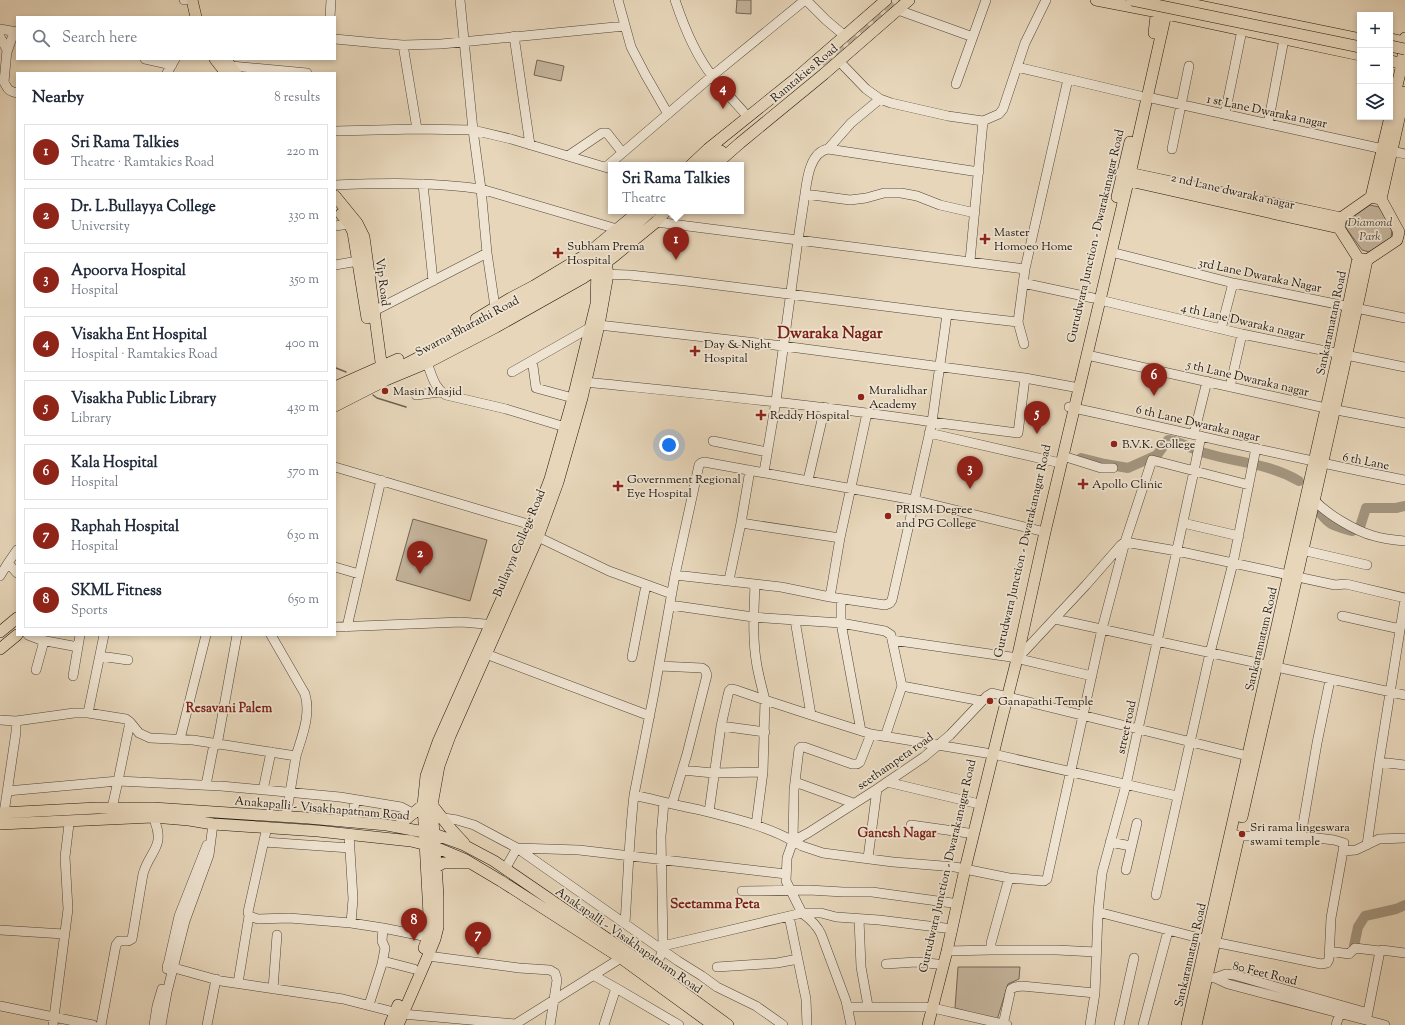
<!DOCTYPE html>
<html lang="en">
<head>
<meta charset="utf-8">
<style>
	:root { --surface:#fff; --page:#f6f6f7; --text:#1f2937; --muted:#747a83; --line:#e0e1e3; --accent:#8f2418 }
	body { margin:0; font-family:"Sorts Mill Goudy",serif; background:var(--page); color:var(--text) }
	.controls { position:absolute; right:12px; top:12px; display:grid; overflow:hidden; border-radius:0px; box-shadow:0 2px 6px #0003 }
	.controls button { width:36px; height:36px; display:grid; place-items:center; padding:0; border:0; border-bottom:1px solid var(--line); background:var(--surface); color:var(--text); font:20px sans-serif }
	.you { position:absolute; left:669px; top:445px; width:14px; height:14px; margin:-10px; border:3px solid #fff; border-radius:50%; background:#1a73e8; box-shadow:0 0 0 6px #1a73e833 }
	.badge { display:grid; place-items:center; width:26px; height:26px; border-radius:50%; background:var(--accent); color:#fff; font-size:13px; font-weight:700 }
	.pin { position:absolute; translate:-50% -33px; filter:drop-shadow(0 1px 2px #0008) }
	.pin::after { content:''; position:absolute; top:21px; width:14px; height:12px; background:inherit; clip-path:polygon(0 0,100% 0,50% 100%) }
	.popup { position:absolute; left:608px; top:162px; width:136px; height:52px; box-sizing:border-box; display:grid; place-content:center; border-radius:0px; background:var(--surface); filter:drop-shadow(0 1px 3px #0005); font-size:13px; white-space:nowrap; color:var(--muted) }
	.popup b { font-size:15px; color:var(--text) }
	.popup::after { content:''; position:absolute; left:50%; top:100%; margin-left:-8px; border:8px solid transparent; border-top-color:var(--surface) }
	.list { margin:0; padding:0; list-style:none }
	h2 { display:flex; justify-content:space-between; align-items:center; height:52px; margin:0; padding:0 16px; font-size:17px }
	h2 small { font-size:13px; font-weight:400; color:var(--muted) }
	.list li { display:grid; grid-template-columns:26px 1fr auto; gap:12px; align-items:center; box-sizing:border-box; height:56px; margin:0 8px 8px; padding:0 8px; border:1px solid var(--line); border-radius:0px }
	.list b { display:block; font-size:15px; white-space:nowrap }
	.list p { margin:0; font-size:13px; white-space:nowrap; color:var(--muted) }
	.list em { font-size:13px; font-style:normal; color:var(--muted) }
	.icon { flex:none; width:22px; height:22px; fill:none; stroke:currentColor; stroke-width:2; stroke-linecap:round; stroke-linejoin:round }
	.map { position:relative; flex:none; width:1405px; height:1025px; overflow:hidden }
	.search { position:absolute; background:var(--surface); box-shadow:0 2px 6px #0003; left:16px; top:16px; width:320px; height:44px; display:flex; align-items:center; gap:10px; box-sizing:border-box; padding:0 14px; border-radius:0px; color:var(--muted); font-size:15px }
	.panel { position:absolute; background:var(--surface); box-shadow:0 2px 6px #0003; left:16px; top:72px; width:320px; height:564px; border-radius:0px }
	.map>svg:first-child { display:block }
</style>
</head>
<body>
<div class="map">
<svg width="1405" height="1025" viewBox="0 0 1405 1025">
	<rect width="100%" height="100%" fill="#e7d6ba"/>
	<filter id="stains"><feTurbulence type="fractalNoise" baseFrequency=".005" numOctaves="4"/><feColorMatrix values="0 0 0 0 .2 0 0 0 0 .09 0 0 0 0 .02 0 0 0 .5 -.17"/></filter>
	<radialGradient id="worn" r=".72"><stop offset=".6" stop-color="#630" stop-opacity="0"/><stop offset="1" stop-color="#630" stop-opacity=".3"/></radialGradient>
	<path fill="#c5b59d" stroke="#726655" d="M 737,0 L 751,0 L 751,14 L 736,13 Z
		M 537,60 L 564,66 L 561,81 L 534,75 Z
		M 1370,205 L 1379,207 L 1392,230 L 1391,238 L 1369,252 L 1362,250 L 1346,228 L 1347,221 Z
		M 413,519 L 487,540 L 470,601 L 396,580 Z
		M 958,967 L 1020,967 L 1019,979 L 1008,984 L 997,1020 L 955,1008 Z"/>
	<g fill="none" stroke-linecap="round" stroke-linejoin="round">
		<path stroke="#6e6251" stroke-width="1.5" d="M 336,368 L 346,372
			M 373,395 L 377,398 L 406,407"/>
		<path stroke="#a3957f" stroke-width="10" d="M 1081,458 L 1105,464 L 1128,468 L 1157,455 L 1168,440 C 1177,440 1194,450 1205,453 C 1238,463 1268,463 1299,481
			M 1318,510 C 1329,526 1334,526 1352,531 L 1360,527 L 1366,508 L 1396,508 L 1405,506
			M 1354,946 L 1358,927 L 1365,916 L 1396,909 L 1405,905"/>
		<path stroke="#bfb097" stroke-width="11" stroke-dasharray="11 5.5" stroke-linecap="butt" d="M 824,66 L 899,0"/>
		<defs>
			<path id="minor" d="M 184,0 L 185,0
				M 460,0 L 473,130 L 481,189 L 487,253 L 495,307
				M 618,0 L 631,47 L 645,74 L 668,114
				M 675,0 C 684,27 695,55 713,77 C 724,91 736,103 748,117
				M 806,0 L 826,20 L 845,36
				M 898,10 L 973,37
				M 330,17 L 331,0
				M 0,29 L 17,32
				M 514,36 L 530,145
				M 0,37 L 7,50 L 4,82
				M 335,39 L 377,43 L 403,45 L 441,44 L 625,26
				M 403,45 L 417,129
				M 7,52 L 14,32
				M 145,59 L 172,65
				M 839,61 L 866,89 L 880,99 L 891,103 L 948,116 L 983,121
				M 231,66 L 307,73
				M 1017,67 L 1068,79
				M 167,73 L 175,59
				M 2,79 C 8,87 5,90 17,93
				M 956,84 L 986,0
				M 1147,97 L 1383,149
				M 1225,114 L 1242,30
				M 1268,124 L 1284,39
				M 335,131 L 417,129 L 473,130 L 511,139 L 611,169
				M 828,149 L 851,123 L 880,99
				M 1172,149 L 1189,66
				M 1392,151 L 1405,154
				M 568,156 L 602,133 L 607,133 L 622,152
				M 606,167 L 712,76 L 805,0
				M 423,184 L 433,281
				M 335,185 C 384,183 433,182 481,189 L 617,229
				M 805,194 C 807,179 810,152 828,149 L 979,172
				M 656,222 L 798,240 L 776,401 L 764,472
				M 335,226 L 349,224
				M 1111,252 L 1233,283 L 1405,318
				M 970,261 L 983,121 L 999,114 L 1003,109 L 1025,43 L 1046,0
				M 335,265 L 358,261
				M 1025,269 L 1068,79 L 1140,96
				M 601,274 L 630,275 L 686,281 L 947,314 L 932,422 L 1018,433 L 1025,378
				M 1023,283 L 1093,298
				M 1100,300 L 1242,334 L 1405,367
				M 374,311 L 487,253
				M 947,314 L 1018,322 L 1025,269 L 798,240 L 805,194 L 850,200 L 866,198 L 884,193 L 901,193 L 917,196 L 940,205 L 975,213
				M 1018,322 L 1024,344
				M 599,325 L 783,346 L 1025,378 L 1079,388
				M 1221,329 L 1233,283
				M 1087,355 L 1321,407 L 1405,423
				M 427,363 C 432,375 434,388 446,395 L 506,409 L 565,427
				M 533,366 L 536,388 L 573,398
				M 512,372 L 591,327
				M 586,382 C 702,394 817,405 932,422 L 892,600 L 890,603 L 885,605 L 830,597 L 840,538 L 867,413
				M 1230,387 L 1242,334
				M 416,395 L 440,392
				M 1069,407 C 1181,431 1292,458 1405,480
				M 929,433 L 1056,462
				M 1194,434 L 1207,381
				M 713,441 L 767,452
				M 1063,456 L 1101,468 L 1113,468
				M 335,467 L 538,527
				M 750,470 L 741,523 L 840,538
				M 808,480 L 825,407
				M 1314,500 C 1327,514 1355,531 1374,536 C 1384,539 1394,540 1405,541
				M 1183,523 L 1239,536
				M 538,537 L 609,571 L 672,594
				M 1302,550 L 1367,565
				M 8,563 L 17,550
				M 335,567 L 359,574
				M 675,575 L 781,587 L 830,597
				M 0,576 L 8,563 L 17,573
				M 729,580 L 741,523
				M 755,584 C 754,611 752,639 757,666 C 759,677 762,688 765,700 L 811,715
				M 841,599 L 841,623 L 861,731
				M 1405,599 L 1379,762 L 1405,765
				M 670,605 L 753,617 L 795,620 L 811,715 L 871,734 L 986,753
				M 1342,616 L 1400,629
				M 1055,619 L 1405,695
				M 795,620 L 841,623 L 885,631 L 891,635 L 902,686 L 885,737
				M 335,627 L 461,622 L 497,625
				M 347,627 L 381,480
				M 28,635 L 41,640 L 78,647
				M 271,635 L 305,694 C 311,715 302,736 296,756
				M 892,640 L 1011,657 L 1092,676
				M 486,654 L 650,716
				M 100,656 L 128,660
				M 632,657 L 646,585
				M 1017,659 L 1086,585 L 1121,545 L 1125,542 L 1177,551 L 1335,585 L 1346,584 L 1405,598
				M 659,666 L 702,668 L 705,670 L 707,675 L 687,754 L 672,804
				M 36,670 L 44,641
				M 73,676 L 80,635
				M 902,686 L 982,701
				M 88,713 L 104,635
				M 0,720 L 16,721 L 74,713 L 88,713 L 126,719 L 130,722 L 139,733 L 150,738 L 193,740 L 296,756 L 286,817
				M 721,726 L 765,732
				M 180,739 L 206,635
				M 217,745 L 237,635
				M 993,754 L 1177,796
				M 682,770 L 713,773 L 763,772
				M 795,782 L 853,803
				M 887,782 L 975,803
				M 206,785 L 214,744
				M 263,790 L 271,752
				M 7,791 L 118,781 L 130,722
				M 112,808 L 118,781 L 221,786 L 340,797 L 401,807 L 414,814
				M 709,812 L 721,726 L 728,695 L 729,691 L 731,689 L 736,690 L 765,700 L 763,772 L 756,825
				M 4,813 L 16,732 L 16,721
				M 353,818 L 355,800
				M 444,818 L 457,820 L 474,825 L 517,848 L 678,961 L 702,976 L 717,987 L 756,1006 L 783,1025
				M 911,825 L 968,833
				M 267,827 L 248,912 L 249,916 L 258,919 L 289,918 L 351,923
				M 349,834 L 353,899 L 351,923 L 383,928 L 433,938
				M 1231,834 L 1242,836 L 1301,836 L 1334,840 L 1344,843 L 1343,851 L 1356,850 L 1379,839 L 1405,838
				M 1301,836 L 1317,743 L 1330,680
				M 793,841 L 802,846 L 823,853 L 893,862 L 955,867 L 1009,878 L 1044,881 L 1047,879 L 1102,629 L 1125,542 L 1152,460 L 1249,485
				M 793,841 L 808,833 L 877,789 L 924,757 L 950,735 L 987,696 L 992,693 L 1248,756
				M 793,841 L 794,790 L 799,749 L 801,747 L 804,747 L 852,764 L 857,764 L 860,762 L 871,734
				M 264,842 L 350,848
				M 1110,842 L 1131,846
				M 1367,845 L 1379,762
				M 868,858 L 877,789
				M 505,869 L 517,848 L 579,850 L 786,874
				M 1126,870 L 1137,823
				M 1009,878 L 991,943 L 991,950 L 1057,950 L 1096,952
				M 742,891 L 809,890 L 843,892 L 872,892 L 952,903
				M 1156,895 L 1210,653 L 1233,563 L 1256,448
				M 1098,912 L 1207,940
				M 789,916 L 806,999 L 807,1025
				M 859,919 L 861,967 L 868,1006
				M 625,923 C 628,880 629,837 634,795
				M 945,928 L 879,920 L 836,917 L 821,913 L 802,913 L 786,881 L 787,858 L 793,841 C 764,825 732,818 700,810 C 678,806 656,800 634,795 L 654,693 L 675,575 L 699,465 L 701,463 L 704,462 L 914,500 L 1045,532
				M 0,930 L 64,934
				M 1214,942 L 1321,964 L 1327,963 L 1329,959 L 1331,918 L 1343,851
				M 663,946 L 661,836 L 664,802
				M 947,951 L 991,950
				M 1329,951 L 1349,954 L 1355,948 L 1380,951
				M 428,956 L 519,968 L 550,970 L 555,973 L 557,980 L 550,1025
				M 383,961 L 414,969
				M 886,964 L 916,962 L 937,964
				M 167,966 L 221,981 L 343,999 L 402,1014 L 515,1024
				M 717,967 L 777,963 L 798,959
				M 167,969 L 179,916 L 207,845
				M 653,970 L 661,955 L 663,946 L 802,913 C 810,919 817,925 821,934 L 846,1001 L 851,1025
				M 593,975 L 616,988
				M 1201,976 L 1215,978 L 1228,984 L 1385,1025
				M 1215,978 L 1226,974 L 1234,975 L 1368,1013
				M 238,983 L 249,916
				M 273,989 L 277,935
				M 369,1005 L 382,964 L 385,948 L 382,941 L 383,928
				M 0,1006 L 93,1025
				M 847,1007 L 926,1007
				M 933,1008 L 1007,1025
				M 1367,1017 L 1380,951 L 1382,950 L 1405,953
				M 53,1025 L 68,909 L 65,857 L 69,824
				M 101,1025 L 116,945 L 119,941 L 128,941 L 132,939 L 143,874 C 149,852 165,847 155,822
				M 154,1025 L 157,1006 L 162,989
				M 161,1025 L 167,992 L 185,921 L 209,855 L 213,824
				M 207,1025 L 216,979
				M 514,1025 L 621,958
				M 604,1025 L 616,988 L 679,1025
				M 1003,1025 L 1010,993 L 1011,989 L 1015,987 L 1022,986 L 1095,993
				M 1090,1025 L 1095,993 L 1098,912 L 1102,873 L 1126,785 L 1194,471 L 1201,436
				M 1119,1025 L 1134,958
				M 1143,1025 L 1168,931
				M 1336,1025 L 1340,1013"/>
			<path id="major" d="M 192,0 L 196,17
				M 1096,0 L 1158,12 L 1360,55
				M 1171,0 L 1360,39
				M 1154,33 L 1158,0
				M 1390,39 L 1405,42
				M 215,59 L 226,73
				M 225,59 L 236,73
				M 1390,61 L 1405,64
				M 1390,116 L 1402,64 L 1405,38
				M 691,165 L 708,149 L 794,80 L 886,0
				M 703,165 L 721,151
				M 715,165 L 740,143 L 824,74 L 909,0
				M 1124,172 L 1341,218
				M 1121,179 L 1339,228
				M 335,196 L 357,223 L 364,237 L 381,362 L 384,372
				M 1117,197 L 1130,142
				M 1371,197 L 1381,199 L 1399,232 L 1397,240 L 1367,260 L 1358,258 L 1339,228 L 1341,218 Z
				M 1371,197 L 1390,117
				M 1381,199 L 1405,92
				M 341,214 L 349,224 L 353,232 L 367,318
				M 476,319 L 511,298 L 534,286 L 587,254 L 639,211
				M 335,387 L 398,359
				M 335,396 L 373,377 L 404,365 L 545,291 L 601,255 L 651,211
				M 335,406 L 386,380 L 427,363 L 496,327 L 583,278 L 612,258 L 656,222 L 666,211
				M 0,632 L 17,618
				M 0,649 L 17,635
				M 432,805 L 450,828 L 464,843
				M 0,813 L 97,808 L 153,808 L 308,818 L 387,825 L 434,834 L 462,844 L 494,861 L 653,970 L 728,1025
				M 1242,817 C 1284,631 1328,446 1367,260
				M 0,824 L 153,817 L 189,820 L 213,824 L 318,831 L 411,841 L 435,847 L 464,859 L 501,881 L 621,958 L 713,1025
				M 398,826 L 423,805
				M 436,867 L 443,863 L 467,863
				M 424,948 L 428,937 L 429,915 L 423,805 L 426,776 L 438,742 L 508,585 L 539,508 L 550,479 L 573,398 L 596,304 L 597,269 L 592,261
				M 390,1025 L 398,1005
				M 398,1025 L 428,956 L 435,939 L 438,927 L 438,896 L 432,805 L 439,766 L 450,736 L 538,537 L 558,482 L 582,398 L 599,325 L 608,274 L 606,263 L 601,255
				M 928,1025 L 947,951 L 965,869 L 1000,726 L 1017,659 L 1045,532 L 1132,165 L 1169,0
				M 1187,1025 L 1339,351 L 1358,258
				M 1196,1025 L 1238,840"/>
		</defs>
		<use href="#minor" stroke="#504638" stroke-width="10"/>
		<use href="#major" stroke="#1e160d" stroke-width="12"/>
		<use href="#minor" stroke="#efe4d2" stroke-width="9"/>
		<use href="#major" stroke="#e7d6ba" stroke-width="11"/>
		<defs>
			<path id="major-bridge" d="M 1132,0 L 1360,47
				M 1390,46 L 1405,49"/>
		</defs>
		<use href="#major-bridge" stroke="#1e160d" stroke-width="12" stroke-linecap="butt"/>
		<use href="#major-bridge" stroke="#e7d6ba" stroke-width="11"/>
	</g>
	<g fill="#8f2418" stroke="#efe4d2" stroke-width="1.5">
		<path d="M983 233h4v4h4v4h-4v4h-4v-4h-4v-4h4z"/>
		<path d="M556 247h4v4h4v4h-4v4h-4v-4h-4v-4h4z"/>
		<path d="M693 345h4v4h4v4h-4v4h-4v-4h-4v-4h4z"/>
		<circle cx="385" cy="391" r="4"/>
		<circle cx="861" cy="397" r="4"/>
		<path d="M759 409h4v4h4v4h-4v4h-4v-4h-4v-4h4z"/>
		<circle cx="1114" cy="444" r="4"/>
		<path d="M1081 478h4v4h4v4h-4v4h-4v-4h-4v-4h4z"/>
		<path d="M616 480h4v4h4v4h-4v4h-4v-4h-4v-4h4z"/>
		<circle cx="888" cy="516" r="4"/>
		<circle cx="990" cy="701" r="4"/>
		<circle cx="1242" cy="834" r="4"/>
	</g>
	<g text-anchor="middle" stroke-width="3.5" stroke-linejoin="round" paint-order="stroke">
		<g font-size="12" fill="#1e160d" stroke="#efe4d2">
			<text transform="translate(804 73) rotate(-40)" y="4">Ramtakies Road</text>
			<text transform="translate(1267 111) rotate(12)" y="4">1 st Lane Dwaraka nagar</text>
			<text transform="translate(1233 191) rotate(13)" y="4">2 nd Lane dwaraka nagar</text>
			<text transform="translate(1095 236) rotate(-77)" y="4">Gurudwara Junction - Dwarakanagar Road</text>
			<text transform="translate(1260 275) rotate(12)" y="4">3rd Lane Dwaraka Nagar</text>
			<text transform="translate(383 282) rotate(83)" y="4">Vip Road</text>
			<text transform="translate(1243 321) rotate(13)" y="4">4 th Lane Dwaraka nagar</text>
			<text transform="translate(1331 323) rotate(-78)" y="4">Sankaramatam Road</text>
			<text transform="translate(467 326) rotate(-28)" y="4">Swarna Bharathi Road</text>
			<text transform="translate(1248 378) rotate(13)" y="4">5 th Lane Dwaraka nagar</text>
			<text transform="translate(1198 423) rotate(13)" y="4">6 th Lane Dwaraka nagar</text>
			<text transform="translate(1366 461) rotate(11)" y="4">6 th Lane</text>
			<text transform="translate(519 543) rotate(-67)" y="4">Bullayya College Road</text>
			<text transform="translate(1022 551) rotate(-77)" y="4">Gurudwara Junction - Dwarakanagar Road</text>
			<text transform="translate(1261 639) rotate(-77)" y="4">Sankaramatam Road</text>
			<text transform="translate(1126 727) rotate(-78)" y="4">street road</text>
			<text transform="translate(895 761) rotate(-35)" y="4">seethampeta road</text>
			<text transform="translate(322 808) rotate(5)" y="4">Anakapalli - Visakhapatnam Road</text>
			<text transform="translate(947 866) rotate(-77)" y="4">Gurudwara Junction - Dwarakanagar Road</text>
			<text transform="translate(629 940) rotate(35)" y="4">Anakapalli - Visakhapatnam Road</text>
			<text transform="translate(1190 955) rotate(-77)" y="4">Sankaramatam Road</text>
			<text transform="translate(1265 973) rotate(14)" y="4">80 Feet Road</text>
		</g>
		<g font-size="12" font-style="italic" fill="#504638" stroke="#efe4d2">
			<text x="1370" y="226">Diamond<tspan x="1370" dy="14">Park</tspan></text>
		</g>
		<g font-size="12" fill="#1e160d" stroke="#efe4d2" text-anchor="start">
			<text x="994" y="236">Master<tspan x="994" dy="14">Homoeo Home</tspan></text>
			<text x="567" y="250">Subham Prema<tspan x="567" dy="14">Hospital</tspan></text>
			<text x="704" y="348">Day &amp; Night<tspan x="704" dy="14">Hospital</tspan></text>
			<text x="869" y="394">Muralidhar<tspan x="869" dy="14">Academy</tspan></text>
			<text x="393" y="395">Masin Masjid</text>
			<text x="770" y="419">Reddy Hospital</text>
			<text x="1122" y="448">B.V.K. College</text>
			<text x="627" y="483">Government Regional<tspan x="627" dy="14">Eye Hospital</tspan></text>
			<text x="1092" y="488">Apollo Clinic</text>
			<text x="896" y="513">PRISM Degree<tspan x="896" dy="14">and PG College</tspan></text>
			<text x="998" y="705">Ganapathi Temple</text>
			<text x="1250" y="831">Sri rama lingeswara<tspan x="1250" dy="14">swami temple</tspan></text>
		</g>
		<g font-size="13" font-weight="bold" fill="#7a1f14" stroke="#efe4d2">
			<text x="229" y="712">Resavani Palem</text>
			<text x="897" y="837">Ganesh Nagar</text>
		</g>
		<g font-size="14" font-weight="bold" fill="#7a1f14" stroke="#efe4d2">
			<text x="715" y="908">Seetamma Peta</text>
		</g>
		<g font-size="16" font-weight="bold" fill="#7a1f14" stroke="#efe4d2">
			<text x="830" y="338">Dwaraka Nagar</text>
		</g>
	</g>
	<rect width="100%" height="100%" filter="url(#stains)"/>
	<rect width="100%" height="100%" fill="url(#worn)"/>
</svg>
<div class="controls">
<button>+</button>
<button>−</button>
<button><svg class="icon" aria-label="layers" viewBox="0 0 24 24"><path d="M12 4l9 5-9 5-9-5zM3 14l9 5 9-5"/></svg></button>
</div>
<div class="you"></div>
<div class="pin badge" style="left:676px;top:260px">1</div>
<div class="popup"><b>Sri Rama Talkies</b>Theatre</div>
<div class="pin badge" style="left:420px;top:574px">2</div>
<div class="pin badge" style="left:970px;top:489px">3</div>
<div class="pin badge" style="left:723px;top:109px">4</div>
<div class="pin badge" style="left:1037px;top:434px">5</div>
<div class="pin badge" style="left:1154px;top:396px">6</div>
<div class="pin badge" style="left:478px;top:955px">7</div>
<div class="pin badge" style="left:414px;top:941px">8</div>
<div class="search"><svg class="icon" aria-label="search" viewBox="0 0 24 24"><circle cx="10" cy="10" r="6"/><path d="M15 15l6 6"/></svg>Search here</div>
<section class="panel">
<h2>Nearby<small>8 results</small></h2>
<ul class="list">
<li><span class="badge">1</span><div><b>Sri Rama Talkies</b><p>Theatre · Ramtakies Road</p></div><em>220 m</em></li>
<li><span class="badge">2</span><div><b>Dr. L.Bullayya College</b><p>University</p></div><em>330 m</em></li>
<li><span class="badge">3</span><div><b>Apoorva Hospital</b><p>Hospital</p></div><em>350 m</em></li>
<li><span class="badge">4</span><div><b>Visakha Ent Hospital</b><p>Hospital · Ramtakies Road</p></div><em>400 m</em></li>
<li><span class="badge">5</span><div><b>Visakha Public Library</b><p>Library</p></div><em>430 m</em></li>
<li><span class="badge">6</span><div><b>Kala Hospital</b><p>Hospital</p></div><em>570 m</em></li>
<li><span class="badge">7</span><div><b>Raphah Hospital</b><p>Hospital</p></div><em>630 m</em></li>
<li><span class="badge">8</span><div><b>SKML Fitness</b><p>Sports</p></div><em>650 m</em></li>
</ul>
</section>
</div>
</body>
</html>
